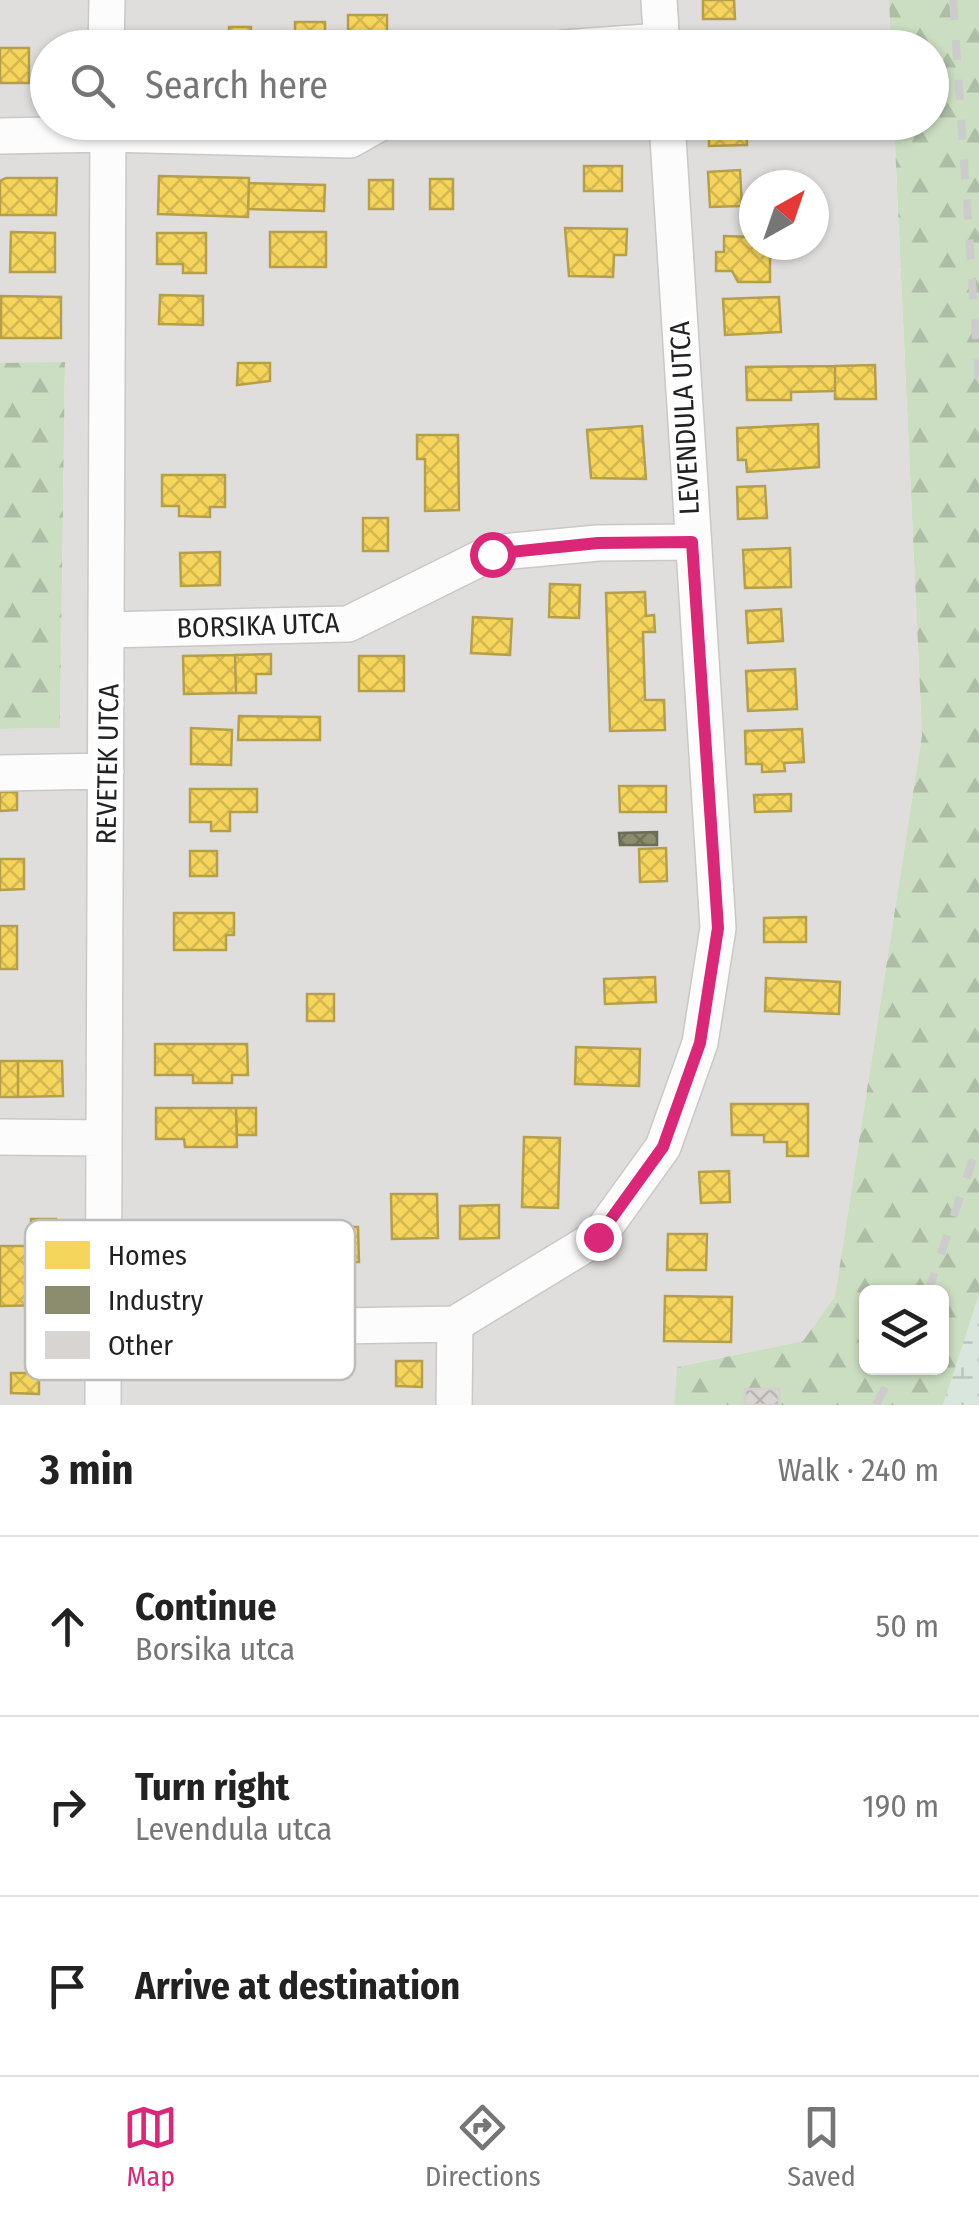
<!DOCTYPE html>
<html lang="en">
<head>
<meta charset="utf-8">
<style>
	:root { --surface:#fff; --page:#f6f6f6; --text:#222; --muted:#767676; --line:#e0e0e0; --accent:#db2777 }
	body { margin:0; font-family:"Fira Sans Condensed",sans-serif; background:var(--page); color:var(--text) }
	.controls { position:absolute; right:30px; bottom:30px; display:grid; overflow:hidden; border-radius:15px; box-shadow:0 2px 8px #0004 }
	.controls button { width:90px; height:90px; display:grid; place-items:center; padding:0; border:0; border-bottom:2px solid var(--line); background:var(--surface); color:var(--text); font:50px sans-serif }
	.compass { position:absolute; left:739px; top:170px; width:90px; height:90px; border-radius:50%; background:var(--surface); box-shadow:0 2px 8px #0004; rotate:40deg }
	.stop { position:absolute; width:30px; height:30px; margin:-22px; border:8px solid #db2777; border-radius:50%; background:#fff }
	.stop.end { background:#db2777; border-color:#fff; box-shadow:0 2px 10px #0008 }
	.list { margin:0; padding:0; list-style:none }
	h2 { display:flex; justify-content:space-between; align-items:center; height:130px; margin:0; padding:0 40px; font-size:42px }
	h2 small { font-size:32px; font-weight:400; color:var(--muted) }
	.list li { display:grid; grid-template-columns:65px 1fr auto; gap:30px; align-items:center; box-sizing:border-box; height:180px; padding:0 40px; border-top:2px solid var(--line) }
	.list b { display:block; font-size:38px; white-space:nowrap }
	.list p { margin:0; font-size:32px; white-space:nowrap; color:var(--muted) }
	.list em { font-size:32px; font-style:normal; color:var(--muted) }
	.icon { flex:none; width:55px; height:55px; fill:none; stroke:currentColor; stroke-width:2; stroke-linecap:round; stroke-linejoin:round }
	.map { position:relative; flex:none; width:979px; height:1405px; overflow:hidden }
	.search { position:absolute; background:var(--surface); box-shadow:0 2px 8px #0004; left:30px; right:30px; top:30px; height:110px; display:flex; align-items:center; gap:25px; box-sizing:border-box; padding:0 35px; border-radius:55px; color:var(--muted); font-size:38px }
	.sheet { height:670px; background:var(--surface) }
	nav { display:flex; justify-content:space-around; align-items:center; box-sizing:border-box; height:140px; border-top:2px solid var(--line); background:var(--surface); font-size:28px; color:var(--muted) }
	nav a { display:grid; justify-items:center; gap:5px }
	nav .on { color:var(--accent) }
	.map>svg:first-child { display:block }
</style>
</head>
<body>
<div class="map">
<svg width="979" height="1405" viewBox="0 0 979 1405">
	<defs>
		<pattern id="forest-firs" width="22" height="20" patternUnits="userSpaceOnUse" patternTransform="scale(2.5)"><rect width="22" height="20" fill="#cbdec1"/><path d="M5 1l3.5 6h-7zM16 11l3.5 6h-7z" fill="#aebea6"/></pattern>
		<pattern id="wetland-marsh" width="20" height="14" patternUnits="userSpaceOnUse" patternTransform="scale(2.5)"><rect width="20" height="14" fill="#d9e6de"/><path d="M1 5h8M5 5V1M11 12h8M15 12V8" fill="none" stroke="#bac5be"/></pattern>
		<pattern id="homes-cross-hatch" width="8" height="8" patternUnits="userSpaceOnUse" patternTransform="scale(2.5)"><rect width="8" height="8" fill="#f6d55c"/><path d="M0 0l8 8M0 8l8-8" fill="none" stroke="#d3b750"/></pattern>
		<pattern id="industry-cross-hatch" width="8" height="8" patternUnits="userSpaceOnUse" patternTransform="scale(2.5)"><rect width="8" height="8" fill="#8c8c6e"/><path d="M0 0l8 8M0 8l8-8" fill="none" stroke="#72725a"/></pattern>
		<pattern id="building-cross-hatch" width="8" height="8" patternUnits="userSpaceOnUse" patternTransform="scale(2.5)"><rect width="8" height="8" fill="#d7d4d2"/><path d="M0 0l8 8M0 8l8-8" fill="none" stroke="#b8b6b4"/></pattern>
	</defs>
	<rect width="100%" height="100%" fill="#f0eeeb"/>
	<path fill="#dfdedc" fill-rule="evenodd" d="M 0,0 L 889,0 L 891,47 L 48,48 L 48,122 L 894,123 L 922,735 L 835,1296 L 803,1341 L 677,1367 L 674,1405 L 0,1405 L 0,729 L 60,728 L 65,363 L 0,363 ZM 754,185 L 814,185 L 814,245 L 754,245 Z"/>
	<path fill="url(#forest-firs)" fill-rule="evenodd" d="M 889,0 L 979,0 L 979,1405 L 674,1405 L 677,1367 L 803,1341 L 835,1296 L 922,735 L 894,123 L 932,122 L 932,48 L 891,47 ZM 866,1292 L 942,1292 L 942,1368 L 866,1368 Z
		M 65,362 L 60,728 L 0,729 L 0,363 Z"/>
	<path fill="url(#wetland-marsh)" d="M 979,1294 L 979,1405 L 943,1405 Z"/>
	<path fill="url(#homes-cross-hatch)" stroke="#b69f4b" stroke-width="2.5" d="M 703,0 L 734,0 L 735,19 L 703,19 Z
		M 348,15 L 387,15 L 387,48 L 348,48 Z
		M 295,22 L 325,22 L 325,48 L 295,48 Z
		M 229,27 L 251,27 L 250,48 L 229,48 Z
		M 168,35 L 197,36 L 197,48 L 168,48 Z
		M 0,48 L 29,48 L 29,83 L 0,83 Z
		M 576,122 L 600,122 L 600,133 L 576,133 Z
		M 709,122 L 746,122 L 747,145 L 709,146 Z
		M 584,166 L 622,166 L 622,191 L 584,191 Z
		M 740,170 L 742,206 L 710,207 L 708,172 Z
		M 159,176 L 249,178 L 248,217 L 158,214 Z
		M 6,178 L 57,178 L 56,215 L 0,215 L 0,181 Z
		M 430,179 L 453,179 L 453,209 L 430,209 Z
		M 369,180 L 393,180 L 393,209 L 369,209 Z
		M 249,183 L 325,185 L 324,211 L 248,209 Z
		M 565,228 L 627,229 L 626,255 L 614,255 L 613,277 L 569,276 Z
		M 11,232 L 55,233 L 55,272 L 10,272 Z
		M 270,232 L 326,232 L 326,267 L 270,267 Z
		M 157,233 L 206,233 L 206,273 L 183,273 L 183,264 L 157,264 Z
		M 724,236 L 754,237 L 754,245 L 770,245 L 770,282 L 738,282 L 732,271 L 716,271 L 716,252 L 724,252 Z
		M 160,295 L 203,296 L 203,325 L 159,324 Z
		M 1,296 L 61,297 L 61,338 L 1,338 Z
		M 779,297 L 781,332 L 725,335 L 723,299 Z
		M 238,363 L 270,363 L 270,381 L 237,385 Z
		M 875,365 L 876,399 L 835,399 L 835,366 Z
		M 835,366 L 835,391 L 791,392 L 791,400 L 747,400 L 746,367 Z
		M 818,424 L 819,467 L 747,472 L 746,460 L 738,460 L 737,428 Z
		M 642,426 L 646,479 L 591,478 L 587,430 Z
		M 417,435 L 458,435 L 459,510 L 425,511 L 425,459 L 417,459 Z
		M 162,475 L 225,475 L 225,507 L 210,507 L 210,517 L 179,516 L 179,506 L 162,506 Z
		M 765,486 L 767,518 L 738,519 L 737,487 Z
		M 363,518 L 388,518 L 388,551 L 363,551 Z
		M 790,548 L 791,587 L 745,588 L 743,550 Z
		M 220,552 L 220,585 L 181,586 L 180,553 Z
		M 550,584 L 580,585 L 579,618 L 549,617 Z
		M 645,592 L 646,616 L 654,615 L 655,632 L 643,632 L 645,700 L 664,700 L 665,730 L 610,731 L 606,593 Z
		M 781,609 L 783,641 L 748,643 L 746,611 Z
		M 473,617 L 512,619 L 510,655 L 471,653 Z
		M 271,654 L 271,674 L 256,674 L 256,693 L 236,693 L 235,655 Z
		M 235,655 L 236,693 L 184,694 L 183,656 Z
		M 359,656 L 404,656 L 404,691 L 359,691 Z
		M 795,669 L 797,709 L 748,711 L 746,671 Z
		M 239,716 L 320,717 L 320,740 L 238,740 Z
		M 191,728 L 232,730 L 231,765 L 191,764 Z
		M 802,729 L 804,762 L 784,763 L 785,771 L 762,772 L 762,764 L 746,764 L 745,731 Z
		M 619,786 L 666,786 L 666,812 L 620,812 Z
		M 190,789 L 257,789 L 257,812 L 230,812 L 230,831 L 211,831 L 211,822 L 190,822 Z
		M 0,792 L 17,792 L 17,810 L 0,811 Z
		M 791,794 L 791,811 L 755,812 L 754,795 Z
		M 666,848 L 667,881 L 640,882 L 639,849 Z
		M 190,851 L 217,851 L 217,876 L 190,876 Z
		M 0,859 L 24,859 L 24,889 L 0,890 Z
		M 174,913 L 234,913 L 234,935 L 226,935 L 226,950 L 174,950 Z
		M 806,917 L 806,942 L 764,942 L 764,918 Z
		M 0,926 L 17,926 L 17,969 L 0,969 Z
		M 655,977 L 656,1002 L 605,1004 L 604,979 Z
		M 766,978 L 840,982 L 839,1014 L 765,1011 Z
		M 307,994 L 334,994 L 334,1021 L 307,1021 Z
		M 155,1044 L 247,1044 L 248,1075 L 232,1075 L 232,1083 L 193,1083 L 193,1075 L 155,1075 Z
		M 576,1047 L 640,1049 L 639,1086 L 575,1084 Z
		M 0,1061 L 18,1061 L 18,1097 L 0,1097 Z
		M 18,1061 L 62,1061 L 63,1096 L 18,1097 Z
		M 731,1104 L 808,1104 L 808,1156 L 787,1156 L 787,1142 L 764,1142 L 764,1135 L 732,1135 Z
		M 156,1108 L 236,1108 L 237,1147 L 185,1147 L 184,1139 L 156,1139 Z
		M 236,1108 L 256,1108 L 256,1135 L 237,1135 Z
		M 524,1137 L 560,1138 L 558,1208 L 522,1207 Z
		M 729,1171 L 730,1202 L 701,1203 L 699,1172 Z
		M 391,1194 L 437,1194 L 438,1238 L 392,1239 Z
		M 499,1205 L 499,1238 L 460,1239 L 460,1206 Z
		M 31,1219 L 56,1219 L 56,1241 L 31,1242 Z
		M 290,1227 L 358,1227 L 359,1262 L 291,1263 Z
		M 668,1234 L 707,1234 L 706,1270 L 667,1270 Z
		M 0,1246 L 52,1246 L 52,1305 L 0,1306 Z
		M 665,1296 L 732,1297 L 731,1342 L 664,1341 Z
		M 396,1361 L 422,1361 L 422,1387 L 396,1386 Z
		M 11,1373 L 39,1373 L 39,1394 L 11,1393 Z"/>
	<path fill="url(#industry-cross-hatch)" stroke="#6c6c57" stroke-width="2.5" d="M 657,832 L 657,845 L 620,845 L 619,833 Z"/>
	<path fill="url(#building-cross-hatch)" stroke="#d3d0cc" stroke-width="2.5" d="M 745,1389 L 779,1389 L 779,1405 L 745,1405 Z"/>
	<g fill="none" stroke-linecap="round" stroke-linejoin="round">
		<defs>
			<path id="minor" d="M 659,0 L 662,48
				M 106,48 L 107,0
				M 563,48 L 661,41
				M 0,136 L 108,134 L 350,140 L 382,122
				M 108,630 L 348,624 L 491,553 L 598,543 L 692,542
				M 0,773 L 106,771
				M 0,1137 L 104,1138
				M 106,1330 L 455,1324
				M 103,1405 L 108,122
				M 454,1405 L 455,1324 L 598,1237 L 663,1147 L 700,1043 L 718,928 L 667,122"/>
		</defs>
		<use href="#minor" stroke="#c9c8c7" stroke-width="38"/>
		<use href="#minor" stroke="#fdfcfc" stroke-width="35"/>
		<path stroke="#ccc" stroke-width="8" stroke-dasharray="20 20" stroke-linecap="butt" d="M 953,0 L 979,381
			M 928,1292 L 979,1141
			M 876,1405 L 895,1368"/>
	</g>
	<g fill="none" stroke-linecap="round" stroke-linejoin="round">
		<path stroke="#db2777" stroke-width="12" d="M 492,554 L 598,543 L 692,542 L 718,928 L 700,1043 L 663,1147 L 598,1237"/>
	</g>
	<g text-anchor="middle" stroke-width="10" stroke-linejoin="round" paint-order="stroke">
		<g font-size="28" fill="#222" stroke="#fff">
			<text transform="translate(684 418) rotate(-93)" y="10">LEVENDULA UTCA</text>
			<text transform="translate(258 625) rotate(-2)" y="10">BORSIKA UTCA</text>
			<text transform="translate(107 764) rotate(-89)" y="10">REVETEK UTCA</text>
		</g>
	</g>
	<rect x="25" y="1220" width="330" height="160" rx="15" fill="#fff" stroke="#bdbdbd" stroke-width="2.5"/>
	<rect x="45" y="1241" width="45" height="28" fill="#f6d55c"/>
	<rect x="45" y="1286" width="45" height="28" fill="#8c8c6e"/>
	<rect x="45" y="1331" width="45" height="28" fill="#d7d4d2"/>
	<g font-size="28" fill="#222">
		<text x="108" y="1265">Homes</text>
		<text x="108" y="1310">Industry</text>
		<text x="108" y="1355">Other</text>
	</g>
</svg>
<div class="controls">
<button><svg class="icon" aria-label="layers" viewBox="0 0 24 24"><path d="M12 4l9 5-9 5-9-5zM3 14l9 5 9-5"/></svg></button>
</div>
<svg class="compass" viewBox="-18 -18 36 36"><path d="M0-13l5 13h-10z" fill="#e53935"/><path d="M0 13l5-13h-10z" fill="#767676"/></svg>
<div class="stop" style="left:492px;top:554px"></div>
<div class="stop end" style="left:598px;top:1237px"></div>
<div class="search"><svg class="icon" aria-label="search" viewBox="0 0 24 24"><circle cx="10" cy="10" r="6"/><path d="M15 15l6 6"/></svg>Search here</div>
</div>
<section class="sheet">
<h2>3 min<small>Walk · 240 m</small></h2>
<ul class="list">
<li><svg class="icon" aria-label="ahead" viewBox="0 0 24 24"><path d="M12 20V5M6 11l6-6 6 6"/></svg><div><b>Continue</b><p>Borsika utca</p></div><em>50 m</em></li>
<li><svg class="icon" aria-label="right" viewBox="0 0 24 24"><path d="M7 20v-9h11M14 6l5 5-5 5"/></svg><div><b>Turn right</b><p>Levendula utca</p></div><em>190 m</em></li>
<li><svg class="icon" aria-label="arrive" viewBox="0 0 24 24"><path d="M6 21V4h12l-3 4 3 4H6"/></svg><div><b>Arrive at destination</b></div></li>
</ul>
</section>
<nav>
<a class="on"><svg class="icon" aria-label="map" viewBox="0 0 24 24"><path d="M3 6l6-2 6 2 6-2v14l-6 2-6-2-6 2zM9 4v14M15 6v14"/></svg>Map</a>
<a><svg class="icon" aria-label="directions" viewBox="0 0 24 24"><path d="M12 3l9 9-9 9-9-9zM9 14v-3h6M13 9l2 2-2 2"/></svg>Directions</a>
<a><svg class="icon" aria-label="saved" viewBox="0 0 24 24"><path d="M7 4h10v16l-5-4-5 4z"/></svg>Saved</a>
</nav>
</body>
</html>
